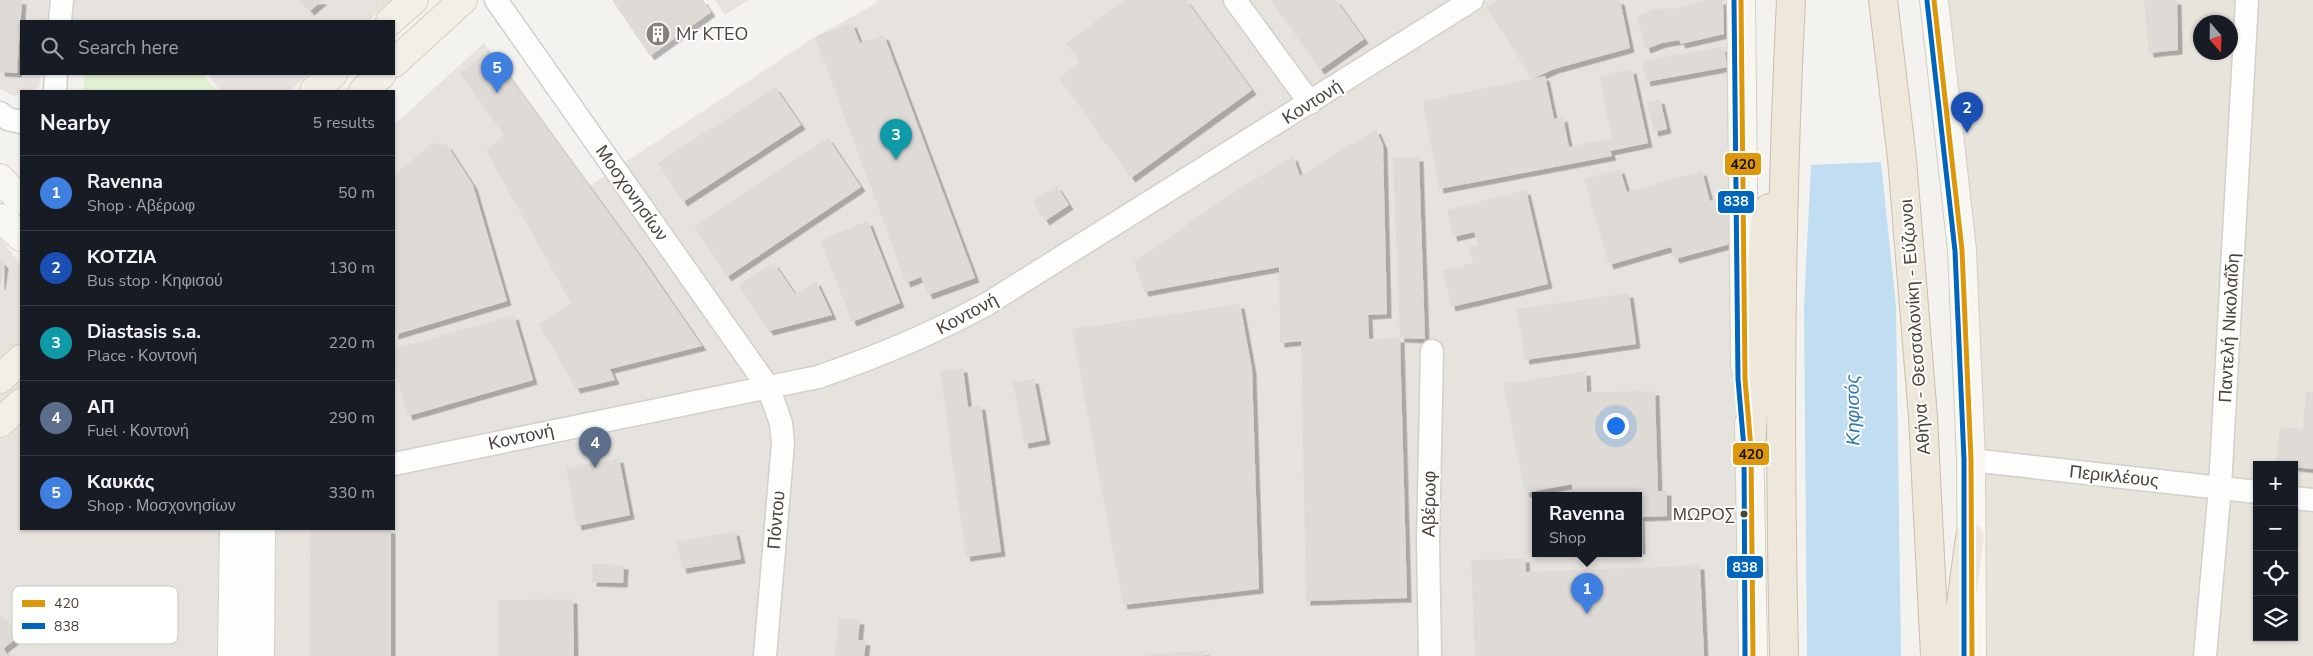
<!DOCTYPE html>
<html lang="en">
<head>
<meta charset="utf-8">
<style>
	:root { --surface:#171b24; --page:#20242c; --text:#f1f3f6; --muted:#9ea1a6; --line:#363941; --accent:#868178 }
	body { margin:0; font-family:"Nunito Sans",sans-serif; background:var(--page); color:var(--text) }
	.controls { position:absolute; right:15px; bottom:15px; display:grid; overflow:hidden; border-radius:0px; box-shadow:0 1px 4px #0004 }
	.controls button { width:45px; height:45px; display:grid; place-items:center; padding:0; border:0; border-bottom:1px solid var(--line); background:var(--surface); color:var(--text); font:25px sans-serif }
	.compass { position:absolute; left:2193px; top:15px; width:45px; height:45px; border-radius:50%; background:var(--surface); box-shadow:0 1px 4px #0004; rotate:160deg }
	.you { position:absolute; left:1615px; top:425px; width:18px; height:18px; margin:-12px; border:4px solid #fff; border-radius:50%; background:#1a73e8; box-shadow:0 0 0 8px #1a73e833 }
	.badge { display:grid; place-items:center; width:32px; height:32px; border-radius:50%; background:var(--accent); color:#fff; font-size:16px; font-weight:700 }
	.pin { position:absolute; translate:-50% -41px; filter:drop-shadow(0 1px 2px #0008) }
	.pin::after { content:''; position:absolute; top:26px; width:18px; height:15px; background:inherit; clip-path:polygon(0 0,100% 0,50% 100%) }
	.popup { position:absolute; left:1532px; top:492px; width:110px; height:65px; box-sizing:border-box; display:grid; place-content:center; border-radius:0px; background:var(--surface); filter:drop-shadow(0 1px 4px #0005); font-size:16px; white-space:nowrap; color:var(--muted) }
	.popup b { font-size:19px; color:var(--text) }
	.popup::after { content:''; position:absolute; left:50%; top:100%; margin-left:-10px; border:10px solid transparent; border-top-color:var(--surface) }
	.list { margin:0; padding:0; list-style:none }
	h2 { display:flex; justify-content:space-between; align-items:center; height:65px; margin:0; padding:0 20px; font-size:21px }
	h2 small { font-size:16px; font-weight:400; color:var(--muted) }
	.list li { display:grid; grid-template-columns:32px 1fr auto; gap:15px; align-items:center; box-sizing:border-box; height:75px; padding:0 20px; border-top:1px solid var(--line) }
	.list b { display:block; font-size:19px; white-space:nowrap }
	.list p { margin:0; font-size:16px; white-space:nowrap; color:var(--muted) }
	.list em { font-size:16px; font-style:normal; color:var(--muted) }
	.icon { flex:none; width:28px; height:28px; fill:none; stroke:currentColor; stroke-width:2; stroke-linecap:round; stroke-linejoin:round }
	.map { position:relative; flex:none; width:2313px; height:656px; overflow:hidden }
	.search { position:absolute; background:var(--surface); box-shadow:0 1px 4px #0004; left:20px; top:20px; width:375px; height:55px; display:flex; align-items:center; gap:12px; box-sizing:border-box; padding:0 18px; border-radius:0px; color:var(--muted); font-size:19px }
	.panel { position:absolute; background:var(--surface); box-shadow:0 1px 4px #0004; left:20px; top:90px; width:375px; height:440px; border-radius:0px }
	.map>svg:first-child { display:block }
</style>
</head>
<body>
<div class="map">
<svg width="2313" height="656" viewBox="0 0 2313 656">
	<defs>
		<filter id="shadow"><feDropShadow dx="4.5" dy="4.5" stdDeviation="0" flood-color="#0004"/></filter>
	</defs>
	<rect width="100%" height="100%" fill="#f4f2ee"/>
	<path fill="#e7e4dc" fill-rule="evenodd" d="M 1945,0 L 2313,0 L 2313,656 L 1969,656 ZM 2200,22 L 2230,22 L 2230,52 L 2200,52 ZM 2257,465 L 2294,465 L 2294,637 L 2257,637 Z"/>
	<path fill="#e6e2de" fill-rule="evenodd" d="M 0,0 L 391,0 L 368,21 L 21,21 L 21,74 L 41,74 L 39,87 L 14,96 L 0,89 Z
		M 715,0 L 748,0 L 725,15 Z
		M 876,0 L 1725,0 L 1735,186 L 1739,656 L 0,656 L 0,238 L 21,265 L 21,529 L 394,529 L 394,125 L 484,43 L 588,187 L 815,37 L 877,3 ZM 1536,495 L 1638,495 L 1638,553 L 1536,553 Z
		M 208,74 L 309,74 L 290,91 L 220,91 Z"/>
	<path fill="#e1eecf" d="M 85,74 L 203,74 L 216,91 L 83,91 Z"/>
	<path fill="#c0ddf1" d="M 1881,162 L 1896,306 L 1901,656 L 1807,656 L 1804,308 L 1811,165 Z"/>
	<path fill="#dedbd6" filter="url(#shadow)" d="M 0,0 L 22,0 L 17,73 L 0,72 Z
		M 300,0 L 323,0 L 310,11 Z
		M 612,0 L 703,0 L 711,12 L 650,56 Z
		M 1125,0 L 1186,0 L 1252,90 L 1131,178 L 1059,78 L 1080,62 L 1066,43 Z
		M 1271,0 L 1336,0 L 1364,39 L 1320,70 Z
		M 1497,0 L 1620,0 L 1630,48 L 1554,69 L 1532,79 L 1486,7 Z
		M 1708,0 L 1723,0 L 1724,34 L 1681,44 L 1679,40 L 1662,43 L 1646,49 L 1636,16 L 1655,9 L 1679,8 Z
		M 2144,0 L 2177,0 L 2178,50 L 2149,53 Z
		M 852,23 L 860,43 L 884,35 L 975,278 L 928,295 L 921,277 L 906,283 L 815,37 Z
		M 1724,47 L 1727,67 L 1646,82 L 1642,61 Z
		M 489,49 L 640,256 L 702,346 L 610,369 L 615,380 L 576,389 L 539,324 L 571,303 L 486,151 L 504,135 L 460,74 Z
		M 1632,69 L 1648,143 L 1610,151 L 1612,156 L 1439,189 L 1423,101 L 1545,76 L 1554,119 L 1563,117 L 1569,147 L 1612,138 L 1599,76 Z
		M 775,87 L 801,125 L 683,202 L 658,163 Z
		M 1660,99 L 1667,129 L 1654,132 L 1647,102 Z
		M 1376,129 L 1383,145 L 1387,314 L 1368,315 L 1369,339 L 1400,338 L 1407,598 L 1306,601 L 1301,341 L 1280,343 L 1279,267 L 1144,292 L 1134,262 L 1229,195 L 1293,156 L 1300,176 Z
		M 828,138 L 861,187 L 727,277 L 694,227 Z
		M 432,143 L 447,145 L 473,185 L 507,301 L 394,335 L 394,176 Z
		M 1393,157 L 1419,157 L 1425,339 L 1400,338 Z
		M 1620,169 L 1627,192 L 1702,171 L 1710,201 L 1724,197 L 1737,242 L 1675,259 L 1671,247 L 1609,265 L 1584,179 Z
		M 1057,186 L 1069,205 L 1045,221 L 1033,201 Z
		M 1526,190 L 1548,284 L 1451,307 L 1443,271 L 1473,263 L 1469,247 L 1478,245 L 1474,232 L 1453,237 L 1447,210 Z
		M 868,221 L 900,303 L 852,322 L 820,240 Z
		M 0,260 L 4,264 L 1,285 L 0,285 Z
		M 774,263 L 795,294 L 816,281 L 832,315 L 769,331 L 738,285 Z
		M 1629,293 L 1636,344 L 1525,360 L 1517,309 Z
		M 1240,304 L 1252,369 L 1259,589 L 1123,605 L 1072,329 Z
		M 514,315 L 533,380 L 408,416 L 394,367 L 394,349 Z
		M 963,368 L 968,407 L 981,405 L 1001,552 L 966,557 L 940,371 Z
		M 1586,371 L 1587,392 L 1655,391 L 1658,491 L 1667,491 L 1667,516 L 1640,517 L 1641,550 L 1638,550 L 1638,495 L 1572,495 L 1572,484 L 1525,493 L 1503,384 Z
		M 1034,379 L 1046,440 L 1024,444 L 1013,382 Z
		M 2306,392 L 2313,392 L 2313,469 L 2294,467 L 2294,465 L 2276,465 L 2280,427 L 2303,429 Z
		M 619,458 L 630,515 L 577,526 L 566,468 Z
		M 310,529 L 391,529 L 391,656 L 309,656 Z
		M 735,531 L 741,559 L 682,569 L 677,542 Z
		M 1525,558 L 1526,572 L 1700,565 L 1704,656 L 1475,656 L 1471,560 Z
		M 593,564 L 624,565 L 623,583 L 592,582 Z
		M 573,599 L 574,656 L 499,656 L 499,600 Z
		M 0,615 L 19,636 L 3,649 L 9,656 L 0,656 Z
		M 839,618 L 860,620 L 858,640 L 866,641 L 864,656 L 834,656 Z
		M 1205,651 L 1205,656 L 1146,656 L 1146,654 Z"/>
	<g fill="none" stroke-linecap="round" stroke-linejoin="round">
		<defs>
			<path id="minor" d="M 496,0 L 768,387 L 781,423 L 783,443 L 765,656
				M 1235,0 L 1310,103
				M 60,21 L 62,0
				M 55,91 L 56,74
				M 0,113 L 8,119 L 21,122
				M 1971,460 L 2257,492
				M 394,464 L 818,377 C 877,357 932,334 987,304 L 1472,0
				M 2294,498 L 2313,500
				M 1430,656 L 1428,542 L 1432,351
				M 2205,656 L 2220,487 L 2247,0"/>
			<path id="tertiary" d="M 232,656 L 234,529
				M 260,656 L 261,529"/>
			<path id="secondary" d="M 1741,0 L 1745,366
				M 1934,0 L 1962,250 L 1971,460 L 1972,656
				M 0,178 L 21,201
				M 0,218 L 21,237
				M 1749,424 L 1753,656"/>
			<path id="primary" d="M 390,21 L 414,0
				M 394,63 L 463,0
				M 314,91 L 333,74
				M 363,91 L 382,74
				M 0,379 L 21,359
				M 0,423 L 21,403"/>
			<path id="motorway" d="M 1883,0 L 1902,159 L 1923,417 L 1935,656
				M 1751,448 L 1765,222 L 1769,208
				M 1784,656 C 1779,437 1780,218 1791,0
				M 1954,656 L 1970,537"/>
		</defs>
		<use href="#minor" stroke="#d2d0cb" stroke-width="25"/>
		<use href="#tertiary" stroke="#d2d0cb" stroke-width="30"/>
		<use href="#secondary" stroke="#d3cfc5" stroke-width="30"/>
		<use href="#primary" stroke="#d6cebb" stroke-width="30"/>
		<use href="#motorway" stroke="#ccbfa9" stroke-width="30"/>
		<use href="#minor" stroke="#fdfdfc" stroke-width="22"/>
		<use href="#tertiary" stroke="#fdfdfc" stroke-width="28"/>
		<use href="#secondary" stroke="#f7f6f1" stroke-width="28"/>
		<use href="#primary" stroke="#f2efe6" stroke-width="28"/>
		<use href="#motorway" stroke="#ede8db" stroke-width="28"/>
		<defs>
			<path id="bus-1" d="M 1741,0 L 1745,379 L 1751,448 L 1753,656
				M 1934,0 L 1962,250 L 1971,460 L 1972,656"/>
			<path id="bus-2" d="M 1734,0 L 1738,379 L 1744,448 L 1745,656
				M 1927,1 L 1955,251 L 1964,460 L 1964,656"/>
		</defs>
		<use href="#bus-1" stroke="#fff" stroke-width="9"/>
		<use href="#bus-2" stroke="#fff" stroke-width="9"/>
		<use href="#bus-1" stroke="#dd9709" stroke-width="5"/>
		<use href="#bus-2" stroke="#0065bd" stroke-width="5"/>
	</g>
	<defs>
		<symbol id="building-disc" viewBox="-11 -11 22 22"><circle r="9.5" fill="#868178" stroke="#fff"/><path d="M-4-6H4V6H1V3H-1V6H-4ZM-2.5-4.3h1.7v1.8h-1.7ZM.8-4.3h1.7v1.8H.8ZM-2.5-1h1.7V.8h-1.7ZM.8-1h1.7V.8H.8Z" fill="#fff"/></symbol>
	</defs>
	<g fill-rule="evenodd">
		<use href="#building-disc" x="644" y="20" width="28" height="28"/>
	</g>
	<circle fill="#4b4439" stroke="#fff" stroke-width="2" cx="1744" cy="514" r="4.5"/>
	<g text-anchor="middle" stroke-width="4" stroke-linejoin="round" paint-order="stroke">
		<g font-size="17" fill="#4b4439" stroke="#fff" text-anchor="end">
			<text x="1735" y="520">ΜΩΡΟΣ</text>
		</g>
		<g font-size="18" fill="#4b4439" stroke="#fff" text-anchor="start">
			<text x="676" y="40">Mr KTEO</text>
		</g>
		<g font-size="18" fill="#4b4439" stroke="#fff">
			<text transform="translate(1312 102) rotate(-32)" y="6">Κοντονή</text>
			<text transform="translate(632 193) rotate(55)" y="6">Μοσχονησίων</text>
			<text transform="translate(967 314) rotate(-28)" y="6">Κοντονή</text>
			<text transform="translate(1915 327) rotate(-94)" y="6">Αθήνα - Θεσσαλονίκη - Εύζωνοι</text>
			<text transform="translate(2229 328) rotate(-87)" y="6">Παντελή Νικολαΐδη</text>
			<text transform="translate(521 437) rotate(-12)" y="6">Κοντονή</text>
			<text transform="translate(2114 476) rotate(6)" y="6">Περικλέους</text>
			<text transform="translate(1429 504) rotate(-89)" y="6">Αβέρωφ</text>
			<text transform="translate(776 520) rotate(-85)" y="6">Πόντου</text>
		</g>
		<g font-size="19" font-style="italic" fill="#2e7ab2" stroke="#fff">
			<text transform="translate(1852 410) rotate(-91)" y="7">Κηφισός</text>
		</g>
	</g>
	<rect x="12" y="586" width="166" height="58" rx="8" fill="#fff" stroke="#c9c7c4" stroke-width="1"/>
	<rect x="22" y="600" width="23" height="7" fill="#dd9709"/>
	<rect x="22" y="623" width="23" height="6" fill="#0065bd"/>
	<g font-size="14" fill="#4b4439">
		<text x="54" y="608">420</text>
		<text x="54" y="631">838</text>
	</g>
	<g stroke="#fff" stroke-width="2">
		<rect x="1724" y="152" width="38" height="24" rx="5" fill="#dd9709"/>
		<rect x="1717" y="190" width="38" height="24" rx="5" fill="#0065bd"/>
		<rect x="1732" y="442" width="38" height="24" rx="5" fill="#dd9709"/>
		<rect x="1726" y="555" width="38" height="24" rx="5" fill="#0065bd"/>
	</g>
	<g font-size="14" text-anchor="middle" font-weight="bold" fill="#fff">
		<text x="1736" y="206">838</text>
		<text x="1745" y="572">838</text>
	</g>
	<g font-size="14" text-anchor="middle" font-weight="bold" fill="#111">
		<text x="1743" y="169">420</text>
		<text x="1751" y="459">420</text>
	</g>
</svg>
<div class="controls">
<button>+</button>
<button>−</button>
<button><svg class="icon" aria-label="locate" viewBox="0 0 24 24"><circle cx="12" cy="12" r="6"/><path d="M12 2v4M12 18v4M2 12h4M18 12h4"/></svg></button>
<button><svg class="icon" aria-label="layers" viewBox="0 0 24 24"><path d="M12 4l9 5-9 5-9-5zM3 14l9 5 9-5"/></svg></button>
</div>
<svg class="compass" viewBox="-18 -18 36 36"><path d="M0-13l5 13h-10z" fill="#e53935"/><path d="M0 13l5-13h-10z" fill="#9ea1a6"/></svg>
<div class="you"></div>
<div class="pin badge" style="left:1587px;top:614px;background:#3f7fe0">1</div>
<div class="popup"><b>Ravenna</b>Shop</div>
<div class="pin badge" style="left:1967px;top:133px;background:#1a4fb4">2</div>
<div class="pin badge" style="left:896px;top:160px;background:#0f9aa8">3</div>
<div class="pin badge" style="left:595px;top:468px;background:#5c6f8a">4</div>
<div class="pin badge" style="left:497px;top:93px;background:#3f7fe0">5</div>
<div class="search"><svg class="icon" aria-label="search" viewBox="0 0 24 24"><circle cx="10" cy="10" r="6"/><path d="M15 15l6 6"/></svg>Search here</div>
<section class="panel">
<h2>Nearby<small>5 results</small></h2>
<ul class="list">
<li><span class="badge" style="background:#3f7fe0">1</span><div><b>Ravenna</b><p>Shop · Αβέρωφ</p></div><em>50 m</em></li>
<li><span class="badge" style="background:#1a4fb4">2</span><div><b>ΚΟΤΖΙΑ</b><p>Bus stop · Κηφισού</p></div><em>130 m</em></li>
<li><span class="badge" style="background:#0f9aa8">3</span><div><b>Diastasis s.a.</b><p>Place · Κοντονή</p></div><em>220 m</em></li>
<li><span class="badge" style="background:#5c6f8a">4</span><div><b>ΑΠ</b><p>Fuel · Κοντονή</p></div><em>290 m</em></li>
<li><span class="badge" style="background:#3f7fe0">5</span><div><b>Καυκάς</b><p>Shop · Μοσχονησίων</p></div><em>330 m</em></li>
</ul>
</section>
</div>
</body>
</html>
